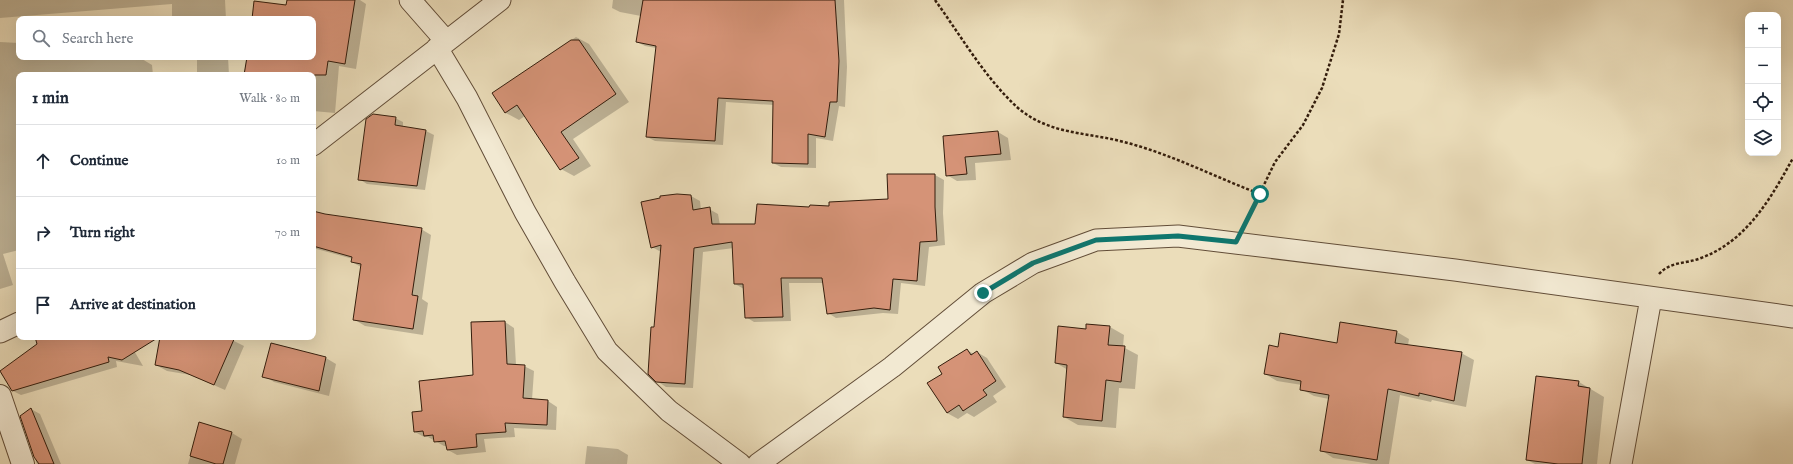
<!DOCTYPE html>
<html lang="en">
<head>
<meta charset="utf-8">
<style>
	:root { --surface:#fff; --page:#f6f6f7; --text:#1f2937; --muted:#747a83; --line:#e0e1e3 }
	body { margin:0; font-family:"IM FELL English",serif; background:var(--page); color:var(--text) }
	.controls { position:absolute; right:12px; top:12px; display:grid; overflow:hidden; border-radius:8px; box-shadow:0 4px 16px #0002 }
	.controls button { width:36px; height:36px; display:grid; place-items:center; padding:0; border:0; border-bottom:1px solid var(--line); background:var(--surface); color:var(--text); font:20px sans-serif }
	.stop { position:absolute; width:12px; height:12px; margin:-9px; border:3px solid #0f766e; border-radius:50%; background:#fff }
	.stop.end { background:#0f766e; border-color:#fff; box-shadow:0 1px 4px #0008 }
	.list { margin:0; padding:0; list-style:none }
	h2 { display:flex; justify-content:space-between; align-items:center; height:52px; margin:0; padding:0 16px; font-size:17px }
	h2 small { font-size:13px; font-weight:400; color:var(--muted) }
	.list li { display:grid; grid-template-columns:26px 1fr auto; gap:12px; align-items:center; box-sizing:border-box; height:72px; padding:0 16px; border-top:1px solid var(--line) }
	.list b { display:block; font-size:15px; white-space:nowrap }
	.list em { font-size:13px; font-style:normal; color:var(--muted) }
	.icon { flex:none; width:22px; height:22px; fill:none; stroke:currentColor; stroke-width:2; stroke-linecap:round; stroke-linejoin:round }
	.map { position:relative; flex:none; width:1793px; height:464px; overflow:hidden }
	.search { position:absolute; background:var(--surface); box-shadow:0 4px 16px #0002; left:16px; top:16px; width:300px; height:44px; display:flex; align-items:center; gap:10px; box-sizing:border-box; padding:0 14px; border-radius:8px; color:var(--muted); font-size:15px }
	.panel { position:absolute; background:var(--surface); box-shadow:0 4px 16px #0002; left:16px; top:72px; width:300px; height:268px; border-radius:8px }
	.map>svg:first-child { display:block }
</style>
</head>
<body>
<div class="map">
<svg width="1793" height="464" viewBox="0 0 1793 464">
	<rect width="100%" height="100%" fill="#ebddba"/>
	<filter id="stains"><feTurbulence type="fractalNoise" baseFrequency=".005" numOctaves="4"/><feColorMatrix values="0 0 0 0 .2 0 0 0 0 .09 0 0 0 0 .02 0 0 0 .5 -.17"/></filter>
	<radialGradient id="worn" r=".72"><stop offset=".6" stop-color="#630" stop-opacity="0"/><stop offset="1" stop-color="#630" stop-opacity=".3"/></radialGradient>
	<path fill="#0003" d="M 0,0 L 225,0 L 226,19 L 172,19 L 172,4 L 0,18 Z
		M 288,0 L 360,0 L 366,4 L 356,69 L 339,66 L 335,113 L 313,111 L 313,75 L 245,75 L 248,57 L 313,57 L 313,19 L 253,19 L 287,6 Z
		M 613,0 L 844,0 L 847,67 L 845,107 L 839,106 L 833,141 L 816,138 L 816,168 L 781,167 L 773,163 L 774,105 L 726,102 L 723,145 L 655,141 L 647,137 L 656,48 L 645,46 L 637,42 L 641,16 L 620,12 L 612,8 Z
		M 576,37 L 589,44 L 629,102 L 573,139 L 591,166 L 574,176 L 561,169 L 525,116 L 519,120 L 506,113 L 493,93 Z
		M 0,42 L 19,43 L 19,57 L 114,57 L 114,59 L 142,59 L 152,65 L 153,75 L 19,75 L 19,250 L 3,254 L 13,285 L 0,289 Z
		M 197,57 L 228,57 L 229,75 L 199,75 L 197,72 Z
		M 395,118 L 403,122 L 403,127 L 426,131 L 434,135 L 425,190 L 367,184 L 359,179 Z
		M 998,132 L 1008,138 L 1011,160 L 975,163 L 976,180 L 957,181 L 947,175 L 944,137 Z
		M 935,175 L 944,180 L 943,213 L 945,245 L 929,247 L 925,286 L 901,283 L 898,314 L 883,313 L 836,318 L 828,313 L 824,283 L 789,283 L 791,321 L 754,322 L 746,317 L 744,289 L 735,284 L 734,248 L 703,252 L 693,388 L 666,387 L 657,381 L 655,329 L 661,252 L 652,247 L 691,196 L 700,201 L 701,210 L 709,209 L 718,214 L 720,225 L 756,225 L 810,208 L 889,200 Z
		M 313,213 L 421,229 L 431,235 L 422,299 L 428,303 L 423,335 L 365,326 L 355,320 L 361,267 L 352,262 L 353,259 L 313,248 Z
		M 505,322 L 514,328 L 516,365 L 524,366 L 534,371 L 532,400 L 548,401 L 557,407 L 556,430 L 514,428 L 515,437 L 484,439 L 486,452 L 457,455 L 448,450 L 447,446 L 444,446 L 428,437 L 424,437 L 415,432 L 423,412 L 474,376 Z
		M 1110,327 L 1124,335 L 1123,347 L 1138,355 L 1135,389 L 1119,388 L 1116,428 L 1078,425 L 1064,417 L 1068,370 L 1056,363 L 1087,330 Z
		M 1397,332 L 1409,339 L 1408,345 L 1461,353 L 1474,360 L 1466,407 L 1432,400 L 1431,402 L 1400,395 L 1389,464 L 1371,464 L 1333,458 L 1321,450 L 1329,399 L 1314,396 L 1301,389 L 1302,385 L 1277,381 L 1265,374 L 1278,348 L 1338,344 Z
		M 39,337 L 126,337 L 143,366 L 116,361 L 117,367 L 21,395 L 13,391 L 0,372 L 39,345 Z
		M 161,337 L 226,337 L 244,346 L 225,390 L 191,375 L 167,371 L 156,365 Z
		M 272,344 L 326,358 L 336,364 L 329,396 L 274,382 L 264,376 Z
		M 967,350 L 974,354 L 977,352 L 987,358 L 1006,387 L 993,396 L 997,402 L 974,417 L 967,413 L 958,419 L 947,413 L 943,374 Z
		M 1579,382 L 1604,397 L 1597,464 L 1535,464 L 1527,460 Z
		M 31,409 L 40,414 L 61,464 L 37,464 L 21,416 Z
		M 200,423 L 232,433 L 242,439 L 235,464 L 188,464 Z
		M 587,446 L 618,449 L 628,455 L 627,464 L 585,464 Z"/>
	<path fill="#d59377" stroke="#341d0c" d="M 287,0 L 355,0 L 345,64 L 328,61 L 326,75 L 244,75 L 247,57 L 313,57 L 313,19 L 252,19 L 254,1 L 286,5 Z
		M 643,0 L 835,0 L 839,61 L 837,102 L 830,102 L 825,137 L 808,134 L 808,164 L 772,163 L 773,101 L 718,98 L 715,141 L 646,137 L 656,46 L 636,42 Z
		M 571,40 L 579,40 L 616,94 L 561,132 L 579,158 L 560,170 L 517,105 L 505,113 L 492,93 Z
		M 373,114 L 396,117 L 395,125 L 426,130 L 417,186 L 358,180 L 366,119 Z
		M 998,131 L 1001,154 L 965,157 L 967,174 L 946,176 L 943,136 Z
		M 887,174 L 935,174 L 935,207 L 937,241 L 920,242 L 917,281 L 893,279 L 890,310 L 874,308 L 827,314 L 822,278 L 781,278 L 783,317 L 745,318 L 743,284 L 734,284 L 732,242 L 694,248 L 685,384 L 656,382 L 648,374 L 651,327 L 654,327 L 661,245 L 651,248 L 641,202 L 660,198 L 660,196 L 677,194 L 691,195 L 693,210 L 710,207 L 712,224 L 755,224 L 757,204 L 809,207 L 810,205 L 829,206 L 829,202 L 888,199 Z
		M 313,211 L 325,214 L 422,228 L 412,295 L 418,296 L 413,329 L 353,320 L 361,264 L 351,262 L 352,257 L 313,246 Z
		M 505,321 L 507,364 L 525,365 L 523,398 L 548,400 L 547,425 L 505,423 L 506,432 L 476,434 L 477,447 L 447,450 L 445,441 L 434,442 L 433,435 L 424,436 L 423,431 L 414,432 L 412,412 L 422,411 L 419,381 L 473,375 L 471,322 Z
		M 1340,322 L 1397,331 L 1395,343 L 1462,352 L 1454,401 L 1419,393 L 1419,396 L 1388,389 L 1377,460 L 1320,451 L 1329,395 L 1300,390 L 1301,381 L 1264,374 L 1269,345 L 1278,347 L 1280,333 L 1337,343 Z
		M 1086,324 L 1110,326 L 1108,345 L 1125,346 L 1121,382 L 1106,380 L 1102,421 L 1063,417 L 1067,365 L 1055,363 L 1058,326 L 1086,329 Z
		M 35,337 L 159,337 L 122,360 L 108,357 L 109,362 L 12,391 L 0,371 L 37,344 Z
		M 160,337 L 235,337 L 214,385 L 179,370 L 155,365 Z
		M 271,343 L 326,357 L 319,391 L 262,377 Z
		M 967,349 L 971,355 L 977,351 L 996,381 L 983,390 L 987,395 L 963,411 L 959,405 L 947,413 L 927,383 L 942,374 L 938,367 Z
		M 1536,376 L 1579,381 L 1578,386 L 1590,388 L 1582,464 L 1558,464 L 1526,460 Z
		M 31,408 L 54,464 L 39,464 L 34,457 L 20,416 Z
		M 199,422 L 232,432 L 223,464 L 216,464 L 190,456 Z"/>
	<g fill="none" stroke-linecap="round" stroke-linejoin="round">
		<defs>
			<path id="minor" d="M 410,0 L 446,41
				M 437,48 L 467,98 L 525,212 L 565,282 L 607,351 L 669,411 L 740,464
				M 313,145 L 500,0
				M 0,332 L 19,323
				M 758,464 L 892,367 L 983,293 L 1033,263 L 1096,240 L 1178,236 L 1455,270 L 1793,317
				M 1621,464 L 1651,298"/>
			<path id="tertiary" d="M 0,396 L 23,464"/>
		</defs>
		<use href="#minor" stroke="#624d38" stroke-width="23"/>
		<use href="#tertiary" stroke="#624d38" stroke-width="24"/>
		<path stroke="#341d0c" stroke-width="2.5" stroke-dasharray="3 2" stroke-linecap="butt" d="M 935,0 C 961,36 985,78 1018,108 C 1050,135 1087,132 1124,142 C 1171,154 1215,177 1260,194
			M 1247,220 L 1275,162 L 1303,125 L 1322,88 L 1339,34 L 1343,0
			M 1659,274 C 1671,261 1686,264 1701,258 C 1747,241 1771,198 1793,158"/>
		<use href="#minor" stroke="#f2e9d2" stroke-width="21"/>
		<use href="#tertiary" stroke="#f2e9d2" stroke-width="22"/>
	</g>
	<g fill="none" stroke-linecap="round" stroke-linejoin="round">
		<path stroke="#0f766e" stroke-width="5" d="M 983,293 L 1033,263 L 1096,240 L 1178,236 L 1236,242 L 1260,194"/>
	</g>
	<rect width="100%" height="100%" filter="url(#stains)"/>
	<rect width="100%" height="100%" fill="url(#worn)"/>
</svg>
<div class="controls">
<button>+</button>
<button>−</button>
<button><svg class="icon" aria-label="locate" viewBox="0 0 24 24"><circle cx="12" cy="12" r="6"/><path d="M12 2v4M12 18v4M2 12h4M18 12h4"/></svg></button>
<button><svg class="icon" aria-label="layers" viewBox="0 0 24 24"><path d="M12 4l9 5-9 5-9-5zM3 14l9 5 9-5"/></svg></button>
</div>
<div class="stop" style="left:1260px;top:194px"></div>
<div class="stop end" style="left:983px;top:293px"></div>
<div class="search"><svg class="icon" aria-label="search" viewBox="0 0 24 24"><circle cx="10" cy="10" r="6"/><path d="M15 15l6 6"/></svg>Search here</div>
<section class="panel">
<h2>1 min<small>Walk · 80 m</small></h2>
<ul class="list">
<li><svg class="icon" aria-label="ahead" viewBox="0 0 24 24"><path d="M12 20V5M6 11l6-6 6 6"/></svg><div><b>Continue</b></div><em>10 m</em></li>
<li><svg class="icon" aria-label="right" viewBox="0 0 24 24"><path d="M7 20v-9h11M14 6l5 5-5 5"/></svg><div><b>Turn right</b></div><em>70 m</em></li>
<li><svg class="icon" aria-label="arrive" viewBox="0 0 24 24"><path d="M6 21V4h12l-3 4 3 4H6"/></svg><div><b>Arrive at destination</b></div></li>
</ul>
</section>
</div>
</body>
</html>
